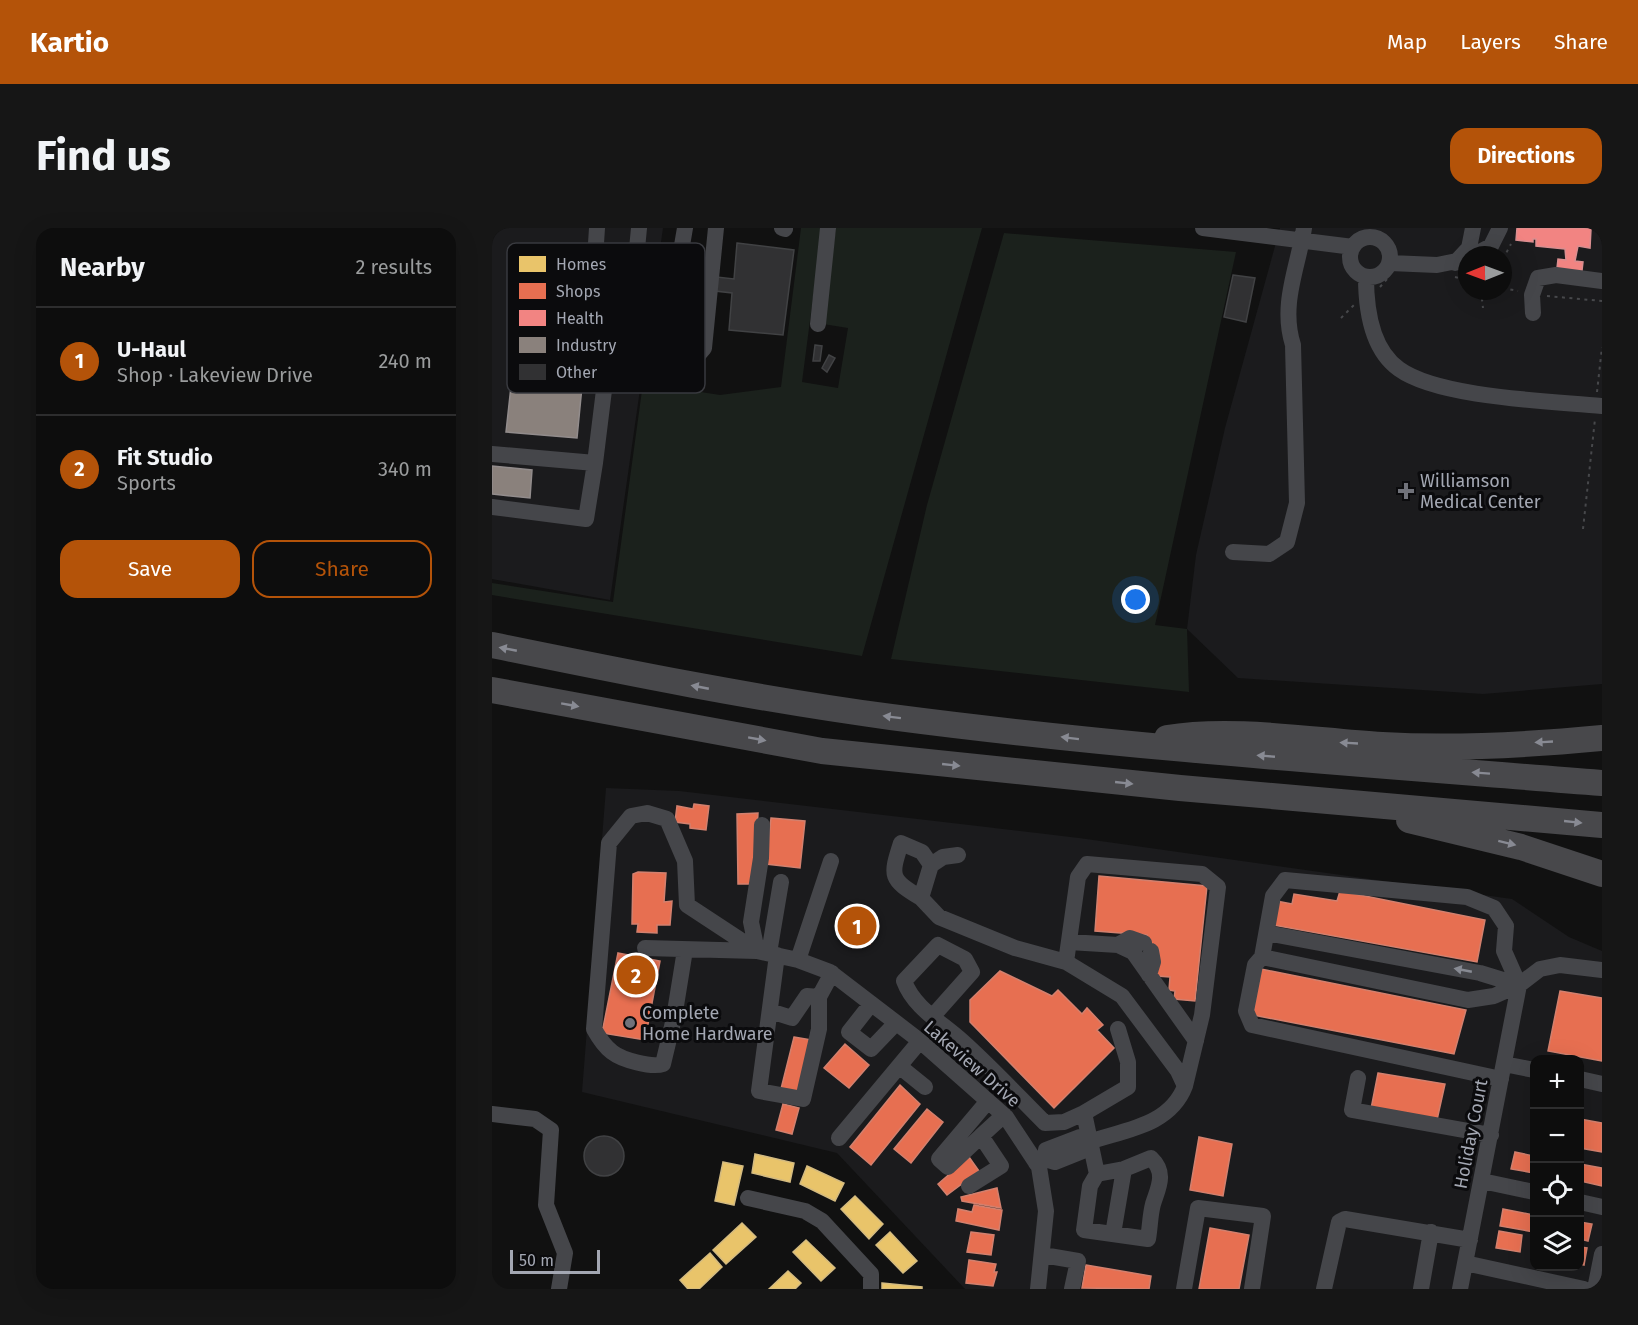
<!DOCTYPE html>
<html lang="en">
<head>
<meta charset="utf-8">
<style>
	:root { --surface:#0d0d0d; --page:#161616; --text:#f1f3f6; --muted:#9a9c9d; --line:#2d2d2e; --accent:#b45309 }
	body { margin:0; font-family:"Fira Sans",sans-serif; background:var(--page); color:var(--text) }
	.controls { position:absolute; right:18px; bottom:18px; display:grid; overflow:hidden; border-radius:12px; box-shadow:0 6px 24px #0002 }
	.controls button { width:54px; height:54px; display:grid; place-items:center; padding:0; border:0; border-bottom:2px solid var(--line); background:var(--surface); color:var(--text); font:30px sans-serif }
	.compass { position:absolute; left:966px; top:18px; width:54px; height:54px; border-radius:50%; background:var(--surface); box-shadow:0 6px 24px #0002; rotate:269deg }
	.scale { position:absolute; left:18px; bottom:15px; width:90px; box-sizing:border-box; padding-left:6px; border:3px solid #a3a7b2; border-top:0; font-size:16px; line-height:21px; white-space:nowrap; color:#a3a7b2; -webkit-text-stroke:4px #0b0b0d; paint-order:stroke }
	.you { position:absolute; left:644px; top:372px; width:21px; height:21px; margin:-15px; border:4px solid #fff; border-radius:50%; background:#1a73e8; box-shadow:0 0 0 9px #1a73e833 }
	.badge { display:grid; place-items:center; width:39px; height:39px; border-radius:50%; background:var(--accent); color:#fff; font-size:20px; font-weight:700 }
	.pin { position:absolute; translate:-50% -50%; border:3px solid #fff; box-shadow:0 2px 6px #0006 }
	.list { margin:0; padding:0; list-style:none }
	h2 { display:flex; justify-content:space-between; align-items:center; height:78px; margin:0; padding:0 24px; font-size:26px }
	h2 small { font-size:20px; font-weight:400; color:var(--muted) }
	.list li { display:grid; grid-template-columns:39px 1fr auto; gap:18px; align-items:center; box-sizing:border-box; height:108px; padding:0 24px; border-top:2px solid var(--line) }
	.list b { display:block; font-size:22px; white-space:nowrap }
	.list p { margin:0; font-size:20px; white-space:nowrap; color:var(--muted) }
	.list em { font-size:20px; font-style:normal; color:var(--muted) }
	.actions { display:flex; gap:12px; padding:18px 24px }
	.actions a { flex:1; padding:14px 0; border:2px solid var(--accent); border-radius:18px; text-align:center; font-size:21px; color:var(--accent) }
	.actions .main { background:var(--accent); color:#fff }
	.icon { flex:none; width:33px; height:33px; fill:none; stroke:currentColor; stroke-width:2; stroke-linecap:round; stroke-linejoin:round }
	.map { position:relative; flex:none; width:1110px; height:1061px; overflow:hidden; border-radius:18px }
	header { display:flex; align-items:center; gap:36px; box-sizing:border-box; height:84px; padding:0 30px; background:var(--accent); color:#fff }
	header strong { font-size:28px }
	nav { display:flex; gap:33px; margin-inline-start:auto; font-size:21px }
	.intro { display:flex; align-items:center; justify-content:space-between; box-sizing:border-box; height:144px; padding:0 36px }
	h1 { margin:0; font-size:42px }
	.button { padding:15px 27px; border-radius:18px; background:var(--accent); color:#fff; font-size:21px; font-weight:700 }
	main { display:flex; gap:36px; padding:0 36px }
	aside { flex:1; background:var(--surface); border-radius:18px; box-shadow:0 6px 24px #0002 }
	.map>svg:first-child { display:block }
</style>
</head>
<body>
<header>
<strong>Kartio</strong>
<nav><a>Map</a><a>Layers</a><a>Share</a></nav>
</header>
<div class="intro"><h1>Find us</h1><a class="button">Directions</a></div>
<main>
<aside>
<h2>Nearby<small>2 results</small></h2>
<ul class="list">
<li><span class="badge">1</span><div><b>U-Haul</b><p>Shop · Lakeview Drive</p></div><em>240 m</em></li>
<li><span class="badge">2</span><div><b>Fit Studio</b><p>Sports</p></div><em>340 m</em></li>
</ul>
<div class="actions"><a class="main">Save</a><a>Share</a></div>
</aside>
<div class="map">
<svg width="1110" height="1061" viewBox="0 0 1110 1061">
	<rect width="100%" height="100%" fill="#111"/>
	<path fill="#1b1b1d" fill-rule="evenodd" d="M 0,0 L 171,0 L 118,372 L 0,351 Z
		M 788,0 L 1110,0 L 1110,456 L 991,466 L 746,450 L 695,401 L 704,327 L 733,200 ZM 975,27 L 1011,27 L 1011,63 L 975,63 Z
		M 114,560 L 187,563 L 587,610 L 1020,671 L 1077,709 L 1110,723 L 1110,1061 L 473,1061 L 345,925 L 90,864 ZM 1042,832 L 1088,832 L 1088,1038 L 1042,1038 Z"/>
	<path fill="#1b211c" d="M 309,0 L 330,0 L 310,154 L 346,160 L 356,100 L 331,96 L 344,0 L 490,0 L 370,428 L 0,367 L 0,355 L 121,374 L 151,155 L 228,167 L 289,159 Z
		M 512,5 L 744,24 L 663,397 L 695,401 L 697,464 L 399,431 L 435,277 Z"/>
	<path fill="#e9c46a" stroke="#d4bb80" stroke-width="1.5" d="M 263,926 L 302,935 L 298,954 L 260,945 Z
		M 231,934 L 251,938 L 242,977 L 223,973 Z
		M 315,938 L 352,955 L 343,973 L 308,956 Z
		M 363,968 L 391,996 L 377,1011 L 349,981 Z
		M 250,995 L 264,1009 L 234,1036 L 221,1022 Z
		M 398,1004 L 425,1033 L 411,1045 L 384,1017 Z
		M 314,1012 L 343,1040 L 329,1053 L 301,1024 Z
		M 218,1025 L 230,1039 L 207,1061 L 196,1061 L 188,1052 Z
		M 296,1043 L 309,1055 L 303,1061 L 277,1061 Z
		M 390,1055 L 430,1059 L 430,1061 L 390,1061 Z"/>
	<path fill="#e76f51" stroke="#d3806e" stroke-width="1.5" d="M 202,576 L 217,578 L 214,602 L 198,600 L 198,596 L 183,594 L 185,578 L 201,581 Z
		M 266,585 L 262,656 L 246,656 L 245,586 Z
		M 279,590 L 313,593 L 308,640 L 274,636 Z
		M 146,644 L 174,645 L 172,674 L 180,673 L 178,697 L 165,697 L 165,705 L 145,704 L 146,696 L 140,696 L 141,646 Z
		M 607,648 L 715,658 L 703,773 L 682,771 L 683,763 L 677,762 L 678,749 L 665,748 L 667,722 L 662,721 L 655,712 L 655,707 L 603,703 Z
		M 848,663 L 993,692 L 985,734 L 781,697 L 784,673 L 800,676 L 802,666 L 845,673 Z
		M 364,682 L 380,690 L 377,695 L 386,700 L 378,716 L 348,699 L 356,683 L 362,686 Z
		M 126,725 L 168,733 L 153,812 L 110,805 Z
		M 769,741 L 974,782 L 962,826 L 761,787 Z
		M 508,743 L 560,768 L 566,762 L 590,786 L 595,780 L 611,797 L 605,802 L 622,820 L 562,880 L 478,794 L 478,772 Z
		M 1068,763 L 1110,770 L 1110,833 L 1056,823 Z
		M 302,809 L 320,812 L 306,864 L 289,861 Z
		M 353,816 L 377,837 L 357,860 L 332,840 Z
		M 886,845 L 953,856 L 945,892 L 879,881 Z
		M 408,857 L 428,876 L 379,937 L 358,919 Z
		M 291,876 L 307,880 L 300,906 L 284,902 Z
		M 435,881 L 451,894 L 419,935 L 402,921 Z
		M 1088,891 L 1110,895 L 1110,924 L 1088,920 Z
		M 707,909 L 740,916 L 731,968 L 698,962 Z
		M 1023,924 L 1042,928 L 1042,945 L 1019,941 Z
		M 477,929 L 487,943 L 455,967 L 446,956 Z
		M 1088,936 L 1110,940 L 1110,958 L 1088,953 Z
		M 505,960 L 509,980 L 470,973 L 469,969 Z
		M 482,977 L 510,982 L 507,1002 L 464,993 L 466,981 L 480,984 Z
		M 1011,981 L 1042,987 L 1042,1004 L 1008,998 Z
		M 1088,994 L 1100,996 L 1096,1013 L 1088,1011 Z
		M 718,1000 L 757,1007 L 747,1061 L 707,1061 Z
		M 1007,1003 L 1030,1007 L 1028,1024 L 1004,1020 Z
		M 479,1004 L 502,1007 L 499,1027 L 475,1024 Z
		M 1088,1019 L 1095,1020 L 1092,1037 L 1088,1036 Z
		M 477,1032 L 504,1036 L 502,1044 L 505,1044 L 501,1058 L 474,1055 Z
		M 594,1037 L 659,1048 L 657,1061 L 590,1060 Z"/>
	<path fill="#f28482" stroke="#da8e90" stroke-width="1.5" d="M 1025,0 L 1110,0 L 1110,2 L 1099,1 L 1098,20 L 1086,18 L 1083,33 L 1091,34 L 1089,51 L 1064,49 L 1066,31 L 1074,32 L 1073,21 L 1044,18 L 1044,11 L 1041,11 L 1041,14 L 1024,12 Z"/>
	<path fill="#8a817c" stroke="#928c8c" stroke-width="1.5" d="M 69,35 L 77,42 L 112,47 L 111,57 L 89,56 L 89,65 L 82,65 L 82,70 L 85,70 L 81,109 L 137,114 L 133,143 L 92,138 L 85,210 L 14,204 L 22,131 L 39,133 L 38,108 L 42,108 L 43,103 L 37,103 L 41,69 L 36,69 L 39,39 L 67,41 Z
		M 0,238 L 40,242 L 38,270 L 0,266 Z"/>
	<path fill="#313133" stroke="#414244" stroke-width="1.5" d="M 245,15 L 302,22 L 291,107 L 237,102 L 240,65 L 223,63 L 225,49 L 242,51 Z
		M 741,47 L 763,50 L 754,94 L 732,89 Z
		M 323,117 L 330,118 L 328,133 L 321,133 Z
		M 337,127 L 343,130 L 335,144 L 330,140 Z
		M92 928a20 20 0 1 1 40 0a20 20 0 1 1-40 0Z"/>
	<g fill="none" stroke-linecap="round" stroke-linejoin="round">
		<path stroke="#47484b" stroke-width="2" stroke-dasharray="3 4.5" stroke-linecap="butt" d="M 1011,31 L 1019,16
			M 963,49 L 975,52
			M 888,59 L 896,50
			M 1011,60 L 1026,63
			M 989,63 L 991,80
			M 1055,68 L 1110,73
			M 849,90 L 862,77
			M 1105,164 L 1110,119
			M 1091,301 L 1103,191"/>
		<path stroke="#45464a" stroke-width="16" d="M 193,0 L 187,35 L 181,118 L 189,126 L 206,127 L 212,120 L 224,0
			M 290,0 L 293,1
			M 711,0 L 861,19
			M858 29a20 20 0 1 1 40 0a20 20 0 1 1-40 0Z
			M 982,27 L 999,18 L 1008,0
			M 898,35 L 945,37 L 975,31
			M 963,35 L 977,20 L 981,0
			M 102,38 L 143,42
			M 102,46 L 105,0
			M 874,49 C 874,81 879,121 907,141 C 947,170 1059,173 1110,178
			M 101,57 L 99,82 L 104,94 L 124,99 L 143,96 L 148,61 L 143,42 L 147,0
			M 1041,85 L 1040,67 L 1046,50 L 1064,47 L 1110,53
			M 326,96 L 336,0
			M 0,226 L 103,235 L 113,154
			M 0,279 L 94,291 L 103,235
			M 741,324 L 777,326 L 795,314 L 805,275 L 801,117 C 788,76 806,40 812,0
			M 466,627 L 451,629 L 439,637 L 429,670 L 447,689 L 523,720 L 574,734 L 630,768 L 686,843 L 693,858 C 677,900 628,902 591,916
			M 429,670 C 398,651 398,649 409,615 L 430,624 L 439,637
			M 775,705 L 988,745 L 1027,757
			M 577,714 L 626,717 L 641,724 L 704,813
			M 626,717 L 638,710 L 652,715
			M 153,720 L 265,723 L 306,732 L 338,744 L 428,813 L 514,889 L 547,939 L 554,983 L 546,1061
			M 193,722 L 182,790 L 171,836 C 160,840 130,832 120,824 C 112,818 107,810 102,801 L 117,615 L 139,588 L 155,585 L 175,591 L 193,633 L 195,677 L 265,723
			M 265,723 L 259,694 L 269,630 L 270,597
			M 277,725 L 289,654
			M 285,727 L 267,863 L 311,871 L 327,801 L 327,769 L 340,745
			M 770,729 L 781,668 L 793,652 L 975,669 L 1002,680 L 1014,698 L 1012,723 L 1027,757
			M 306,732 L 339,633
			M 574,734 L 586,649 L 595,636 L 710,646 L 726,659 L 710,787 L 693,858
			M 657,747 L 661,734 L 659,723
			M 379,776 L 357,804 L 379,821 L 403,796
			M 278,783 L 300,790 L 315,768 L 327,769
			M 440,789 L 480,744 L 473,731 L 446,717 L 412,753 C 422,780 449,794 470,813 C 499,839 526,868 553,895 L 572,894 L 592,885 L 605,946 L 632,941 L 659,930 C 675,945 666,960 661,976 C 658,987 658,1000 656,1011 L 592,1002 L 598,958 L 605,946
			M 1012,836 L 1042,842
			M 407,838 L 433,859
			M 866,850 L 860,882 L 999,907
			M 1009,851 L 760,797 L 754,783 L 763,737 L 770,729 L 976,772 L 1002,768 L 1027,757 L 1048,741 L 1068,737 L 1110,742
			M 1088,851 L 1110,856
			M 592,885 L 636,859 L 636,834 L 626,801
			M 0,886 L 43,891 L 59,902 L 54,977 L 73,1025 L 67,1061
			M 489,908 L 456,939 L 447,931 L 496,873
			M 347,910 L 428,813
			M 544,935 L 553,931 L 563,934 L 593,922 L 588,909 L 554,922 L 553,931
			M 990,953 L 1042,964
			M 477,958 L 509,938 L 489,908 L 512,887
			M 256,970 L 313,983 L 330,993 L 379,1046 L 379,1061
			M 1088,974 L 1110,979
			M 621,1006 L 632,941
			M 551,1027 L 586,1033 L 580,1061
			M 973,1035 L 1092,1061
			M 692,1061 L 706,980 L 771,988 L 760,1061
			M 832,1061 L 847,994 L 853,991 L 978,1012
			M 929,1061 L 939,1004
			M 968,1061 L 1027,757
			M 1103,1061 L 1110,1026"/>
		<path stroke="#48484b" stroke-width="26" d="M 0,417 C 132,444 265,471 399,489 C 635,520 873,536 1110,555
			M 0,462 L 330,523 L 688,560 L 1110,597
			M 675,510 C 741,499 822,513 890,517 C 963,521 1037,517 1110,510
			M 917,592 L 1029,619 L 1110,646"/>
	</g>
	<defs><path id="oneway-solid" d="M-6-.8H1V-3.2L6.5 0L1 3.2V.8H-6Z" transform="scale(1.5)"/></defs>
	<g fill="#888a93">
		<use href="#oneway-solid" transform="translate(16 421) rotate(-169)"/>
		<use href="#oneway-solid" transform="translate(208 459) rotate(-169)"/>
		<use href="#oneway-solid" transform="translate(78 477) rotate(10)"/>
		<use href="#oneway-solid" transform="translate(400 489) rotate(-173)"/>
		<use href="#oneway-solid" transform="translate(578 510) rotate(-173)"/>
		<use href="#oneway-solid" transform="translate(265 511) rotate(10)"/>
		<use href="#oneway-solid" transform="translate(1052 514) rotate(177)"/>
		<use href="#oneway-solid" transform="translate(857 515) rotate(-177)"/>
		<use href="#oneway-solid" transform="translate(774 528) rotate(-175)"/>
		<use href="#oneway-solid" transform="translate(459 537) rotate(6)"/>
		<use href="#oneway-solid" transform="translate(989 545) rotate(-176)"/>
		<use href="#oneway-solid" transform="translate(632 555) rotate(6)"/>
		<use href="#oneway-solid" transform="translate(1081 594) rotate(6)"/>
		<use href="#oneway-solid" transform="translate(1015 615) rotate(14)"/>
	</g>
	<use fill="#878a93" href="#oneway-solid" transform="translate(971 742) rotate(-169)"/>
	<g fill="#70727a" stroke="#0b0b0d" stroke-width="2">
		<path d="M911 254h6v6h6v6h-6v6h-6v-6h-6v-6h6z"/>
		<circle cx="138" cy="795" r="6"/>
	</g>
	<g text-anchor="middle" stroke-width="6" stroke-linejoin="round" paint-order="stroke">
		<g font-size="18" fill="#a3a7b2" stroke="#0b0b0d" text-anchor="start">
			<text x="928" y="259">Williamson<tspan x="928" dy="21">Medical Center</tspan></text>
			<text x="150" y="791">Complete<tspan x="150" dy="21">Home Hardware</tspan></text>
		</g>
		<g font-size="18" fill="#a3a7b2" stroke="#0b0b0d">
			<text transform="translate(480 836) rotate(41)" y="6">Lakeview Drive</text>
			<text transform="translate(979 906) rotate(-79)" y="6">Holiday Court</text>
		</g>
	</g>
	<rect x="15" y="15" width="198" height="150" rx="9" fill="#0b0b0d" stroke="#393a3f" stroke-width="1.5"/>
	<rect x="27" y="28" width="27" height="16" fill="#e9c46a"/>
	<rect x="27" y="55" width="27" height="16" fill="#e76f51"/>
	<rect x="27" y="82" width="27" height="16" fill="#f28482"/>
	<rect x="27" y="109" width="27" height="16" fill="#8a817c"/>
	<rect x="27" y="136" width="27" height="16" fill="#313133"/>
	<g font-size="16" fill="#a3a7b2">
		<text x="64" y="42">Homes</text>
		<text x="64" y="69">Shops</text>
		<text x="64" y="96">Health</text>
		<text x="64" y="123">Industry</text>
		<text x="64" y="150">Other</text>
	</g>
</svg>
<div class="controls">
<button>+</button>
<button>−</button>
<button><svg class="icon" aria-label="locate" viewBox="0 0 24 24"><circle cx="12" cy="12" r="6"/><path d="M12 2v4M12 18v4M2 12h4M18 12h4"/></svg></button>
<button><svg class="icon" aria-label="layers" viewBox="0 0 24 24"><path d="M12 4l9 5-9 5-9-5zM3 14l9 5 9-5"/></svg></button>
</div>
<svg class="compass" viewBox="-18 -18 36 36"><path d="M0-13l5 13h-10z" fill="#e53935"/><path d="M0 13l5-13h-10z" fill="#9a9c9d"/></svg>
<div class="scale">50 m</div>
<div class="you"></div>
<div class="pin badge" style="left:365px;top:698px">1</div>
<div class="pin badge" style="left:144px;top:747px">2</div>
</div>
</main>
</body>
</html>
